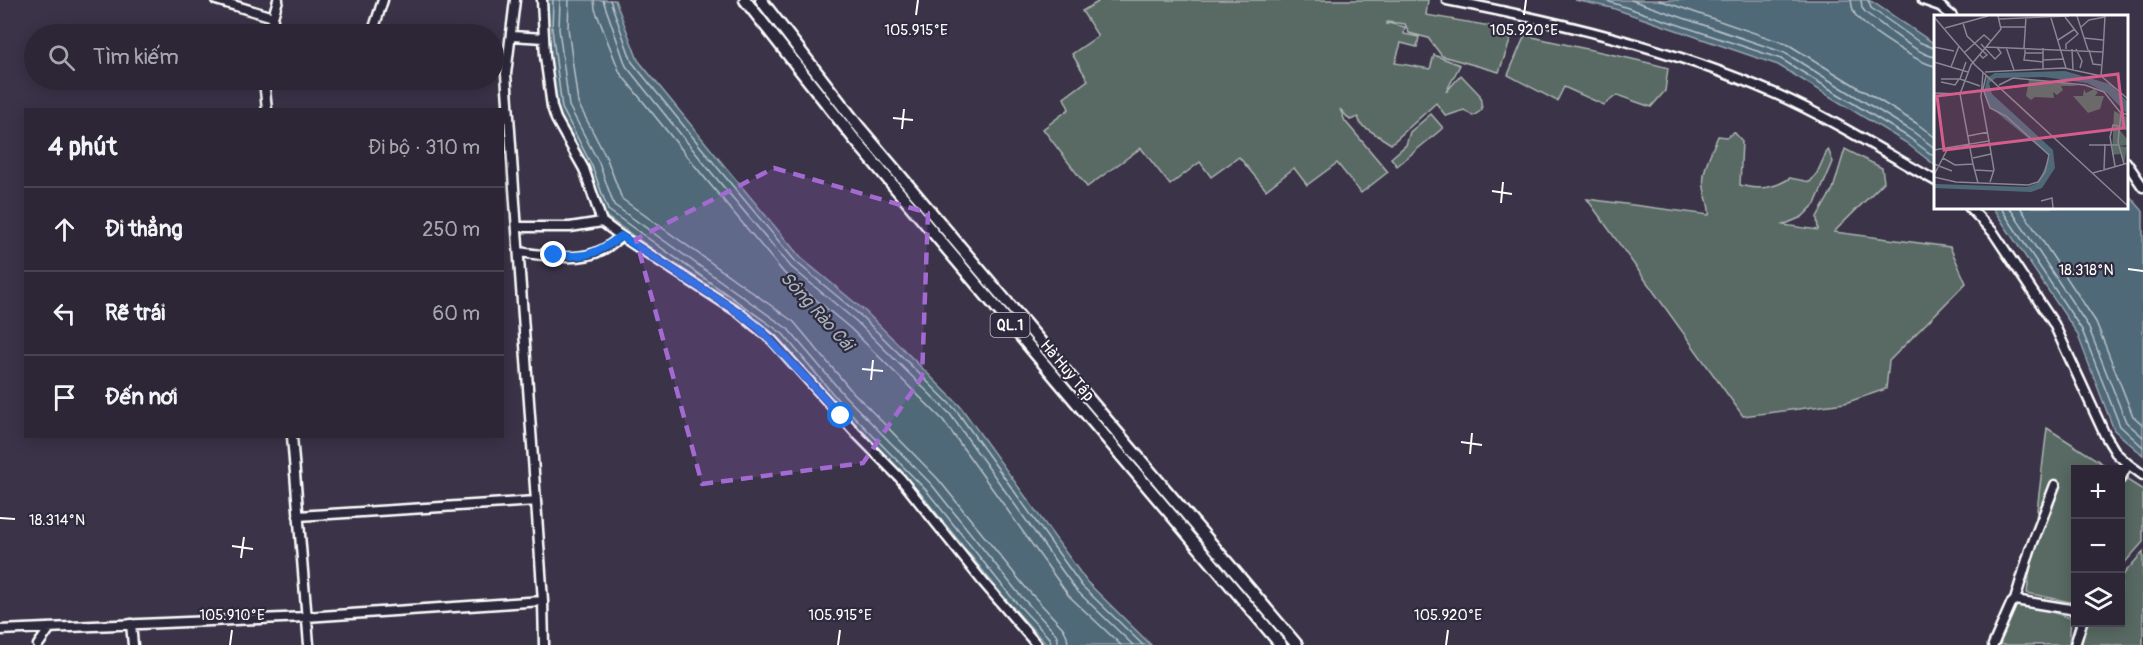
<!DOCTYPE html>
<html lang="vi">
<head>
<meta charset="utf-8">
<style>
	:root { --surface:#2c2636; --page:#383242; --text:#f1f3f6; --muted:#a6a5ad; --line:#484351 }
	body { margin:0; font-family:Pangolin,sans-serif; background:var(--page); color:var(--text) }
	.controls { position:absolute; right:18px; bottom:18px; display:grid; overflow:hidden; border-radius:0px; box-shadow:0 3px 15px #0003 }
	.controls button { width:54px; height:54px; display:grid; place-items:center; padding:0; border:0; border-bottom:2px solid var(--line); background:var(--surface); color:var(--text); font:30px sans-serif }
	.stop { position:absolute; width:18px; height:18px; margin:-14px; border:4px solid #1a73e8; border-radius:50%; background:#fff }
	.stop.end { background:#1a73e8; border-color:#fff; box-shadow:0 2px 6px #0008 }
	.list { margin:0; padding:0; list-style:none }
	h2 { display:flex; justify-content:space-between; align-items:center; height:78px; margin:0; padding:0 24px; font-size:26px }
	h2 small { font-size:20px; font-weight:400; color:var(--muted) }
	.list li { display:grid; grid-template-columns:39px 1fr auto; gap:18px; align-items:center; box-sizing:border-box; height:84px; padding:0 24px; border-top:2px solid var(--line) }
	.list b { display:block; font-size:22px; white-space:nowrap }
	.list em { font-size:20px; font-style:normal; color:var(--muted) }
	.icon { flex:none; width:33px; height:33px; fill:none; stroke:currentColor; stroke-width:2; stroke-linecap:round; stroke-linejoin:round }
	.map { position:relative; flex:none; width:2143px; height:645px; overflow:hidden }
	.search { position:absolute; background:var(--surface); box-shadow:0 3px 15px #0003; left:24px; top:24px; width:480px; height:66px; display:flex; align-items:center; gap:15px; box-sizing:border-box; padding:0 21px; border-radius:33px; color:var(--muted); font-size:22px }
	.panel { position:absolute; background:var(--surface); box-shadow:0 3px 15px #0003; left:24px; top:108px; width:480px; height:330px; border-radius:0px }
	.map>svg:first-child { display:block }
</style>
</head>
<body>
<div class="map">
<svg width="2143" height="645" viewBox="0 0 2143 645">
	<rect width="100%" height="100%" fill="#3b3348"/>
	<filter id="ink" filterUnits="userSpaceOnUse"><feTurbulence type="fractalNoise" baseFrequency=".0167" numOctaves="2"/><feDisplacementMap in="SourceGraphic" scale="12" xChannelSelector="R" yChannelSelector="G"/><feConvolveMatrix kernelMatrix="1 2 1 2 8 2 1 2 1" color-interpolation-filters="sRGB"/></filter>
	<g filter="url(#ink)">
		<path fill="#596b64" stroke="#acb5b2" stroke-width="1.5" d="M 1097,0 L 1428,0 L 1426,15 L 1514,30 L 1499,72 L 1442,56 L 1428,38 L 1409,33 L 1405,24 L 1387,22 L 1387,25 L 1388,23 L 1405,27 L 1404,34 L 1419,37 L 1417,47 L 1401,43 L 1395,63 L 1430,69 L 1434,55 L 1460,65 L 1446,92 L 1461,75 L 1480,95 L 1482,110 L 1473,116 L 1464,110 L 1446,116 L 1436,103 L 1391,144 L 1361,125 L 1358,117 L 1350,120 L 1340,109 L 1345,121 L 1388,172 L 1361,193 L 1337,163 L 1307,185 L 1294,168 L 1266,190 L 1239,157 L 1211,177 L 1200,162 L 1170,185 L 1141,148 L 1087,187 L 1043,129 L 1069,109 L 1064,98 L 1088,80 L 1072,54 L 1098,36 L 1082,11 L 1098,2 Z
			M 1525,35 C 1573,47 1620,55 1668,68 L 1665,91 L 1651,107 L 1617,95 L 1604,105 L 1564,87 L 1557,101 L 1508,75 Z
			M 1431,114 L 1443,128 L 1397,166 L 1391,158 L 1406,145 L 1410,132 Z
			M 1734,132 L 1742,141 L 1740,185 C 1759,190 1773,189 1790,178 L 1810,182 L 1817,173 L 1828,149 L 1833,162 L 1815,204 L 1802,217 L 1783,225 L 1818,230 L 1817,217 L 1833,189 L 1845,149 L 1882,168 L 1884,182 L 1834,232 L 1950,247 L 1966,283 L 1889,361 L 1886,389 L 1845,403 L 1743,416 L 1587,199 L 1709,215 C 1710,205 1705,197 1704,187 C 1701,170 1712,151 1718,136 L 1727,137 Z
			M 2047,428 L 2111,469 L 2076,470 L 2075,603 L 2027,593 Z
			M 2121,476 L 2143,490 L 2143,542 L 2121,567 Z
			M 2143,552 L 2143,645 L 2082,645 L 2079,623 L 2120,622 L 2121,577 Z
			M 2009,599 L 2071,618 L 2069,645 L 1994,645 Z"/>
		<path fill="#506978" stroke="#96a5ae" stroke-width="1.5" d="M 547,0 L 615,0 L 638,60 L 722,163 L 801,258 L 865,311 L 960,406 L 1087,582 L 1151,645 L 1047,645 L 1009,603 L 921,494 L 834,404 L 779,339 L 603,214 L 586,169 L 556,111 L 546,29 Z
			M 1575,0 L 1868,0 L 1874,3 L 1936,45 L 1936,166 L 1905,142 L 1778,65 L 1612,8 Z
			M 2127,193 L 2143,211 L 2143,455 L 2114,430 L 2077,333 L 1992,207 L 2126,207 Z"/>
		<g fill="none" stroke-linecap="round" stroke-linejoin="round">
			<path stroke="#b9c3c9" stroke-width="1.5" d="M 553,0 L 552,29 L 562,108 L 592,166 L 608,210 L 783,334 L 838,400 L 926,490 L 1013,599 L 1050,639 L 1051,645
				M 560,0 L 559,29 L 569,106 L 599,163 L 614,205 L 788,329 L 844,395 L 932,485 L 1019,594 L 1056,634 L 1059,645
				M 569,0 L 568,28 L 578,103 L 607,159 L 622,199 L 794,322 L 850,389 L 938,479 L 1026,588 L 1063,628 L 1067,636 L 1068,645
				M 594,0 L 595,9 L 620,73 L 704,177 L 784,273 L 850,328 L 943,420 L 1069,596 L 1121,645
				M 603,0 L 626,66 L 711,172 L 791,267 L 856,321 L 950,414 L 1076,590 L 1133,645
				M 610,0 L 632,62 L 717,167 L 796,262 L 861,316 L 956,410 L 1082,586 L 1143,645
				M 1604,0 L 1781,59 L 1908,137 L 1936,158
				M 1631,0 L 1785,53 L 1912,131 L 1936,149
				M 1659,0 L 1789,45 L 1916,123 L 1936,138
				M 1851,0 C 1852,7 1853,13 1858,18 C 1869,30 1921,65 1936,66
				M 1861,0 L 1862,8 L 1866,13 C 1882,24 1919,56 1936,57
				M 1868,0 L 1871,8 L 1919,42 L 1936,49
				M 2000,207 L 2082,330 L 2120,426 L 2143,447
				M 2009,207 L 2088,326 L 2126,422 L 2143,437
				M 2020,207 L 2096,322 L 2133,416 L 2143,425"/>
			<defs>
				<path id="minor" d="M 216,0 L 273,17
					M 542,0 L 545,56 L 552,107 L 556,119 L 584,169 L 602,222 L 621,236 L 738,312 L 772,340 L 855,432 L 900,478 L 983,582 L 1037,645
					M 1447,0 C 1559,22 1671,48 1776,94 C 1830,118 1884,152 1936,181
					M 1923,0 L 1940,6 L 1952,16
					M 272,34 L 273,17 L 278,0
					M 316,34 L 317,31
					M 372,34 L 383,0
					M 511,36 L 544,38
					M 264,80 L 267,110
					M 2126,162 L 2143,187
					M 1969,207 L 1993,232 L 2054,324 L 2105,435 L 2116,453 L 2128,464 L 2143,475
					M 517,227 L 570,227 L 602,222
					M 519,252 C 544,255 579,263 602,250 C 609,247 615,241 621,236
					M 292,436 L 309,645
					M 2120,479 L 2128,464
					M 298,516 L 536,501
					M 2015,600 L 2030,550 L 2055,485
					M 543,601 L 544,645
					M 131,624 L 133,645
					M 0,630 L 306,617 L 543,601 L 506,74 L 515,0
					M 38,645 L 50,628
					M 1993,645 L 2011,604 L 2015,600 L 2076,610
					M 2075,645 L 2082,622"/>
				<path id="major" d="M 745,0 L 855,140 L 1281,645
					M 761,0 L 859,127 L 1297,645"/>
			</defs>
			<use href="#minor" stroke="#fff" stroke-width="13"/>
			<use href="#major" stroke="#fff" stroke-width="15"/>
			<use href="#minor" stroke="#2f2a3d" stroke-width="8"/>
			<use href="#major" stroke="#2f2a3d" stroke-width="10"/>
		</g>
	</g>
	<g fill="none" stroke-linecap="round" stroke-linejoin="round" filter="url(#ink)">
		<path stroke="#1a73e8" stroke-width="8" d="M 554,255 C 584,258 597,255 621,236 L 738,312 L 760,329 L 841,416"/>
	</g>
	<path fill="#a36bd2" fill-opacity="0.2" stroke="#a36bd2" stroke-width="4.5" stroke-dasharray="12 8" stroke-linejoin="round" d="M 774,168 L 928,213 L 922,377 L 863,463 L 702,484 L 636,239 Z"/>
	<path fill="none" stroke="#fff" stroke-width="2" d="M 916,15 L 918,0M 1524,15 L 1526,0M 893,118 L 913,120M 902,129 L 904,109M 1492,191 L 1512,194M 1501,203 L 1503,182M 2128,269 L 2143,271M 862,369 L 883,371M 871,380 L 873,360M 1461,442 L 1482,445M 1470,454 L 1472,433M 0,518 L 15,519M 232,546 L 253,549M 241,558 L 244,537M 230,645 L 232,630M 838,645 L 840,630M 1446,645 L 1448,630"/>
	<g text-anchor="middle" stroke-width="4.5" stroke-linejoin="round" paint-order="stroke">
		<rect fill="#2f2a3d" stroke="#c1bfc5" stroke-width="1.5" x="990.5" y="313" width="39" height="24" rx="4.5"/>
		<g font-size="15" font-weight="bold" fill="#fff">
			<text x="1010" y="330">QL.1</text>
		</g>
		<g font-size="16" fill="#fff" stroke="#2f2a3d">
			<text transform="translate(1068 370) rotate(50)" y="6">Hà Huy Tập</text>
		</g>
		<g font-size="18" font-style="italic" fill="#a8b4bc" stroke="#2f2a3d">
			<text transform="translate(817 311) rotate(48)" y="6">Sông Rào Cái</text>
		</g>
	</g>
	<g transform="translate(1934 15)">
		<rect width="194" height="194" fill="#3b3348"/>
		<path d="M 95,65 L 123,66 L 144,71 L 127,71 L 129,75 L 123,80 L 119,77 L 120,83 L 101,82 L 97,85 L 92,81 ZM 150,74 L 152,78 L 160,74 L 164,77 L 161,81 L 170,81 L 166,94 L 154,98 L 139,81 L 149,81 ZM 180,96 L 193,102 L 193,115 L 184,113 L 193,124 L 193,130 L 185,131 L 193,132 L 190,149 L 187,139 L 178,140 Z" fill="#596b64"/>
		<path d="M 131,56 L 176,69 L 193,86 L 193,99 L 173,78 L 153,68 L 110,62 L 62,63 L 55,68 L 58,79 L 119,135 L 121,153 L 108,173 L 97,177 L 0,173 L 1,169 L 93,172 L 104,168 L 116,141 L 56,92 L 50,78 L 53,63 L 61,58 Z" fill="#506978"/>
		<path fill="none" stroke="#898591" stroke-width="1.5" d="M 143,1 L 154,35M 0,2 L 41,50 L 194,191M 131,2 L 144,19 L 132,29 L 132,34M 117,3 L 132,53M 65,4 L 135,1M 29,8 L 33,21 L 53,40 L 49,43 L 46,40M 67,12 L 91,12M 147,12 L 155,5 L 171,2M 11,13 L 54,1M 150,23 L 169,25M 124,25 L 141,14M 47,29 L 61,44 L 67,38 L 63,32M 0,32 L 20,36M 52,32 L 169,37 L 171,1M 72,32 L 80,55M 90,33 L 92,2M 91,33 L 91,38 L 109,38M 109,33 L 109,54 L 130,53 L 167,61 L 194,84M 138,34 L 139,55M 142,34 L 148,46 L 146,53M 155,35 L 159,49 L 167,50M 31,37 L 50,20 L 57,26M 91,38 L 90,45 L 109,47M 109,45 L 130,44M 0,47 L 34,57M 17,52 L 25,31M 51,57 L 109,54M 167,61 L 169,37M 7,64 L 26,64 L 46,71M 26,64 L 32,47M 7,67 L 21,70 L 25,64M 65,70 L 79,63 L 151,70 L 170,77 L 186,97 L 194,100M 0,78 L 26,79M 187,98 L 184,127 L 190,149M 34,121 L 54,117M 55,126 L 60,155 L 56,167M 155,130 L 184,130M 0,135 L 55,126 L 47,82 L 49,57M 9,143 L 21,150 L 39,149 L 26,79 L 37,50 L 67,14 L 64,1M 39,143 L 57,139M 0,149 L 18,156M 39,149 L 44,168M 181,151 L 176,122 L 179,110 L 185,111M 41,155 L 59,156M 170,155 L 171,129M 159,158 L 194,148M 0,160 L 14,133M 0,162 L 22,167 L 94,170 L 104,167 L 111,157 L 115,140 L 72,101 L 56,93 L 49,74 L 52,61M 107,186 L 118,183 L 119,193"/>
		<path fill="#d45d8c" fill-opacity="0.15" stroke="#d45d8c" stroke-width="3" d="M 184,59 L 190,113 L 10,135 L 3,81 Z"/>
		<rect width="194" height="194" fill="none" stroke="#fff" stroke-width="3"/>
	</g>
	<g font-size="15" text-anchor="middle" fill="#fff" stroke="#2f2a3d" stroke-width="4.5" stroke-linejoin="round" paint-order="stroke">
		<text x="916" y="35">105.915°E</text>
		<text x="1524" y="35">105.920°E</text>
		<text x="2086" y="275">18.318°N</text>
		<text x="57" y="525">18.314°N</text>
		<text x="232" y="620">105.910°E</text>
		<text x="840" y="620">105.915°E</text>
		<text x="1448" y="620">105.920°E</text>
	</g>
</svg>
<div class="controls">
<button>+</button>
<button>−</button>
<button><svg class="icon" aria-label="layers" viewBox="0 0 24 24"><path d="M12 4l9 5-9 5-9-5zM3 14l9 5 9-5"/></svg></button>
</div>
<div class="stop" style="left:841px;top:416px"></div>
<div class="stop end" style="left:554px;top:255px"></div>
<div class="search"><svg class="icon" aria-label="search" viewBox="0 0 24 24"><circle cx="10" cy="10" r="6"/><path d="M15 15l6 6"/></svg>Tìm kiếm</div>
<section class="panel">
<h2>4 phút<small>Đi bộ · 310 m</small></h2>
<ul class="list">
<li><svg class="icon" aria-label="ahead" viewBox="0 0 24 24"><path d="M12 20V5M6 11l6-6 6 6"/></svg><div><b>Đi thẳng</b></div><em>250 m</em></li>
<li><svg class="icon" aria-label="left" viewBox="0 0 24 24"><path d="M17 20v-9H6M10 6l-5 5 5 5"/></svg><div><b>Rẽ trái</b></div><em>60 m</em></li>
<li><svg class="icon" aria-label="arrive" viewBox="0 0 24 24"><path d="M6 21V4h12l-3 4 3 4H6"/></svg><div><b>Đến nơi</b></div></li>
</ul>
</section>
</div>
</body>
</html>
